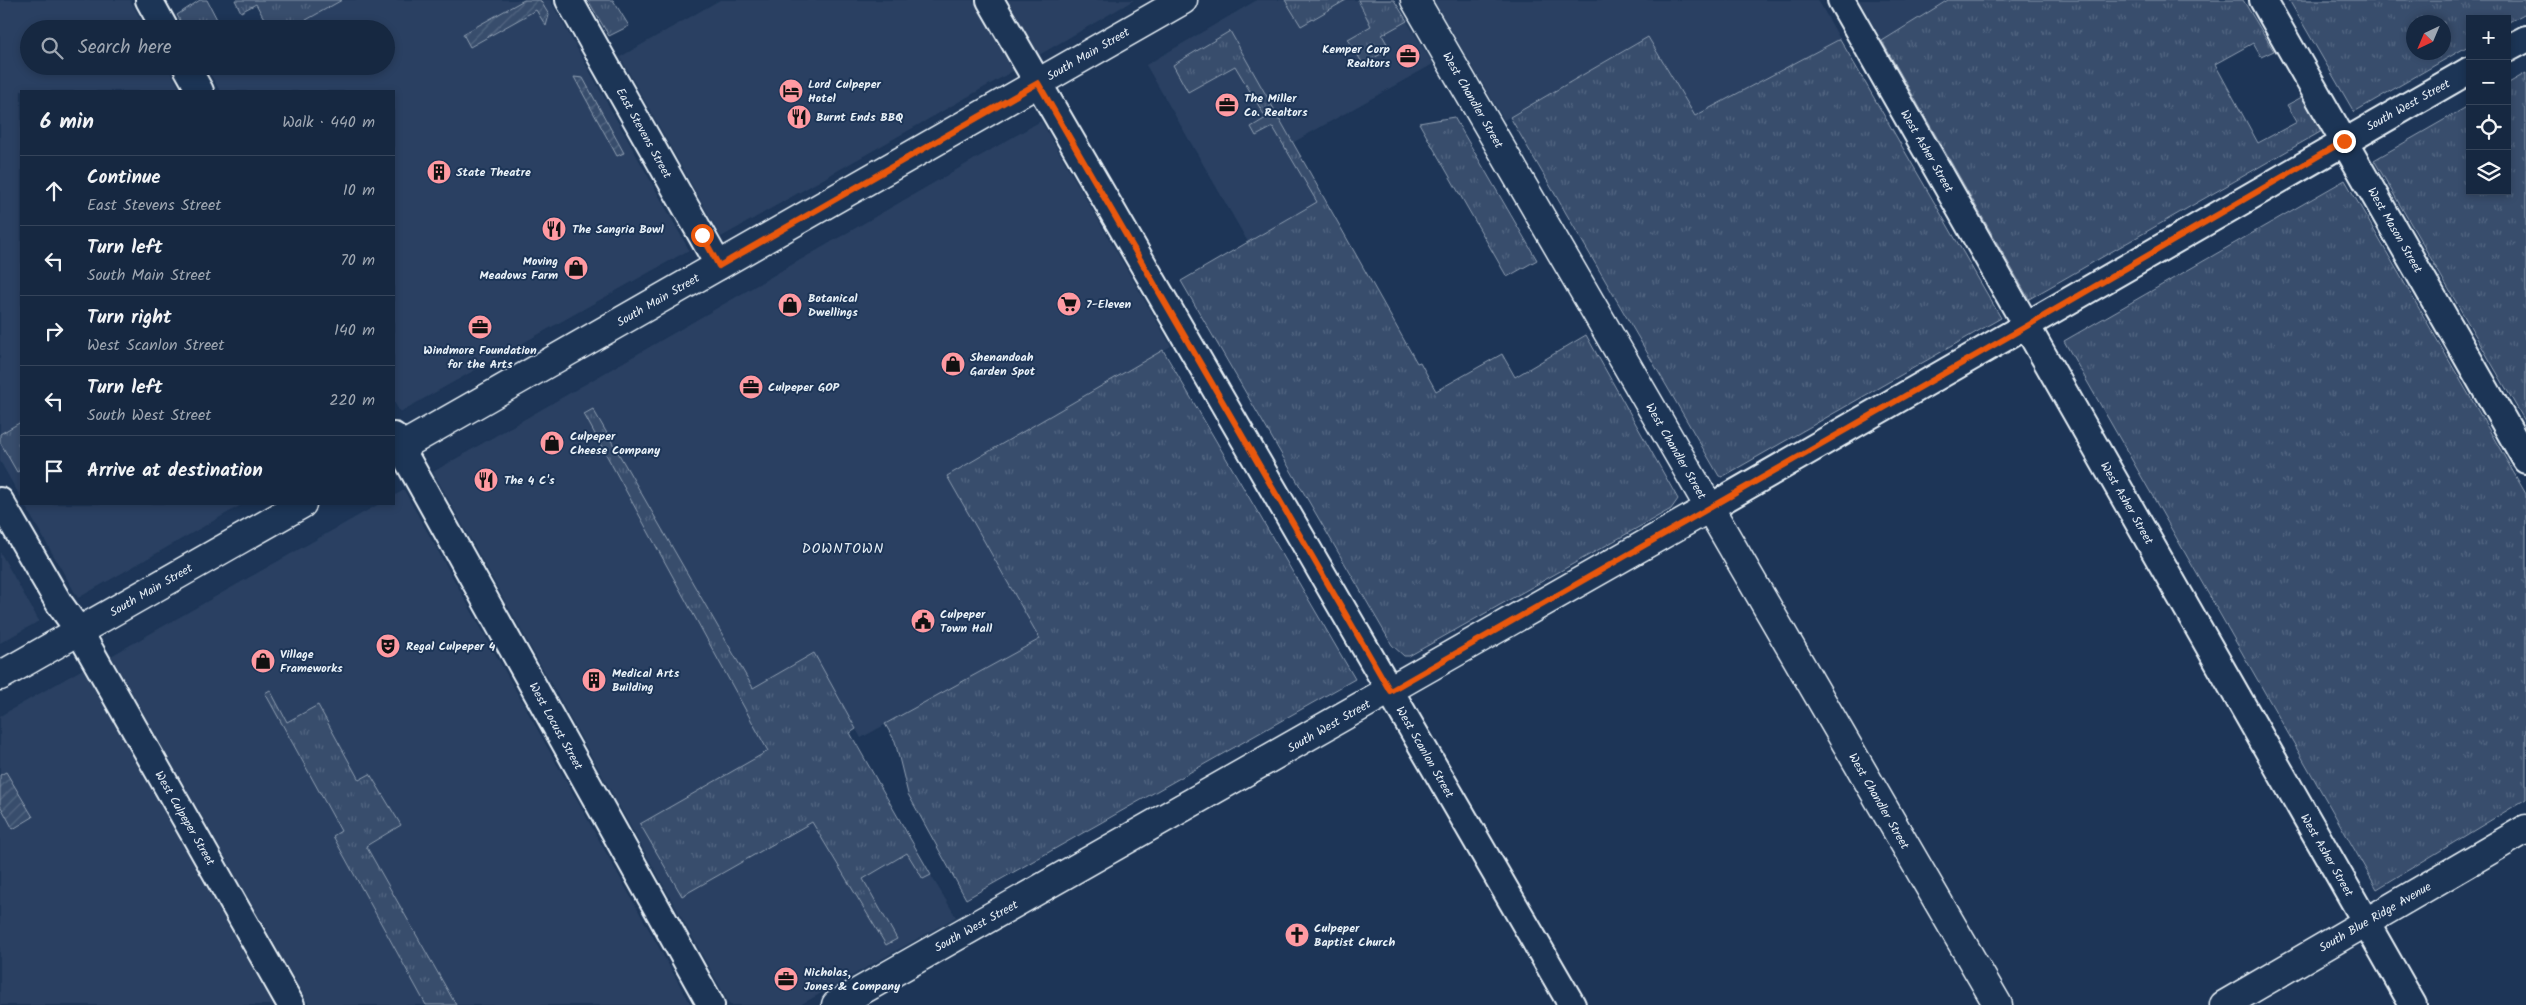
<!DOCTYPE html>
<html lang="en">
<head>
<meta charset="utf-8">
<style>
	:root { --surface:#162841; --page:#23344c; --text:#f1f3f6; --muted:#9ea6b1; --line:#35445a }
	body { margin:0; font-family:Kalam,sans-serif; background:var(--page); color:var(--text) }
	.controls { position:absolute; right:15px; top:15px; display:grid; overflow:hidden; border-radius:0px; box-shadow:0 2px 8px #0003 }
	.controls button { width:45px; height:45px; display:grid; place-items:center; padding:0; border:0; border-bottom:1px solid var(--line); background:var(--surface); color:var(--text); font:25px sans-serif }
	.compass { position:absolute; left:2406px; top:15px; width:45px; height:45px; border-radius:50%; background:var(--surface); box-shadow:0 2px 8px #0003; rotate:224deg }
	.stop { position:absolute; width:15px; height:15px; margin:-11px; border:4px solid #ea580c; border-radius:50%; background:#fff }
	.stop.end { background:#ea580c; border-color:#fff; box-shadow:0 1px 5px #0008 }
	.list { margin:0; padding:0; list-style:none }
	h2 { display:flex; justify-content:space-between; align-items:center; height:65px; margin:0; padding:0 20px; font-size:21px }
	h2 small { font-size:16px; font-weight:400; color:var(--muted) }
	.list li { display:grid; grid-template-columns:32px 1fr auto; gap:15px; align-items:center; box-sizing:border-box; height:70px; padding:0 20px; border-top:1px solid var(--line) }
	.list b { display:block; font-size:19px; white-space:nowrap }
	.list p { margin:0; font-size:16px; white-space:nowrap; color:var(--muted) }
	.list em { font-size:16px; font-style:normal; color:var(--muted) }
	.icon { flex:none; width:28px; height:28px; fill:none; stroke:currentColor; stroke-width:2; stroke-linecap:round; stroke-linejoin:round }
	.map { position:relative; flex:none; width:2526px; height:1005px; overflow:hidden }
	.search { position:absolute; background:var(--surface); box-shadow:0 2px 8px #0003; left:20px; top:20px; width:375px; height:55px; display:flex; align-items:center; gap:12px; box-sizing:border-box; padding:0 18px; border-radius:28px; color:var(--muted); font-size:19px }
	.panel { position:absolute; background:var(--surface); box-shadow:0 2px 8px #0003; left:20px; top:90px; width:375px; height:415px; border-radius:0px }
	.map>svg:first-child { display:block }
</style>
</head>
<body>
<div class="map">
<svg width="2526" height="1005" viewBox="0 0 2526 1005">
	<defs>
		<pattern id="grass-tufts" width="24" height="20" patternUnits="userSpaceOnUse" patternTransform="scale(1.25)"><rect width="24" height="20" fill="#374d6c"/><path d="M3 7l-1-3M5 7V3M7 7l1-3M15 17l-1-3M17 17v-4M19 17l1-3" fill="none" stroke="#546782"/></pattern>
		<pattern id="garden-furrows" width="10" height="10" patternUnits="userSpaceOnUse" patternTransform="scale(1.25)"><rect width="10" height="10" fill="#374d6c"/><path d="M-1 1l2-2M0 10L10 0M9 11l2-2" fill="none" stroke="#546782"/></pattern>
	</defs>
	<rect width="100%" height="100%" fill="#1d3557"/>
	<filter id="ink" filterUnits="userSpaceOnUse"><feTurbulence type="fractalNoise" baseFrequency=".02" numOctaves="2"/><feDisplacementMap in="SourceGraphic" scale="10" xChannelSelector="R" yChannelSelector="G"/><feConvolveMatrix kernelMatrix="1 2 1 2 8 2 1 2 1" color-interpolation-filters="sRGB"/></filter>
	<g filter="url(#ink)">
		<path fill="#2a4162" d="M 0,0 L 130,0 L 146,29 L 29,29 L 29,66 L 167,66 L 181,91 L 21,91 L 21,498 L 0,461 Z
			M 342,0 L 550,0 L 689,250 L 400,412 L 394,402 L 394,91 L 220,91 L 210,74 L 223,66 L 386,66 L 386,29 L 290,29 Z
			M 720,0 L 973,0 L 1013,71 L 721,237 L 620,57 Z
			M 1008,0 L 1134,0 L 1039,55 Z
			M 1257,0 L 1394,0 L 1433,64 L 1285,147 L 1317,202 L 1248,242 L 1146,65 Z
			M 1433,0 L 1818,0 L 1840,39 L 1695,116 L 1648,37 L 1504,120 Z
			M 1859,0 L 1948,0 L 1882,41 Z
			M 1041,121 L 1171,346 L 947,476 L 1040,639 L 861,738 L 814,653 L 746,693 L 909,839 L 956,917 L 800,1005 L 730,1005 L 433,472 Z
			M 404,490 L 691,1005 L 309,1005 L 111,656 L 379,504 L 394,504 L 394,496 Z
			M 24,504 L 243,504 L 78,598 Z
			M 0,552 L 39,621 L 0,643 Z
			M 83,669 L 273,1005 L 0,1005 L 0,716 Z"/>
		<path fill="url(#grass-tufts)" stroke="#909fb2" fill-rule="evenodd" d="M 200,0 L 207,0 L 222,29 L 185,29 L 177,15 Z
			M 235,0 L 342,0 L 290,29 L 260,29 L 267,24 L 256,4 L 241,12 Z
			M 588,0 L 613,0 L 629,26 L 609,36 Z
			M 1285,0 L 1346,0 L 1301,26 Z
			M 1358,0 L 1394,0 L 1407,21 L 1382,35 L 1390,49 L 1363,64 L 1348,39 L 1371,26 Z
			M 1948,0 L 2243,0 L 2274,51 L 2261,57 L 2253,43 L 2215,64 L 2258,143 L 2297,122 L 2287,105 L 2302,97 L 2322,131 L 2029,299 L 1882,41 Z
			M 2289,0 L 2526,0 L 2526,13 L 2507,23 L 2507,19 L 2470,19 L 2470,45 L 2354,112 ZM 2414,22 L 2444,22 L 2444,52 L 2414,52 Z
			M 1230,31 L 1417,363 L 1420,362 L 1436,391 L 1502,354 L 1515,377 L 1586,335 L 1678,499 L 1671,509 L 1409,656 L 1404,656 L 1392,645 L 1181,281 L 1317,202 L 1273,127 L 1256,136 L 1251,127 L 1266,118 L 1235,66 L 1188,92 L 1173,65 Z
			M 1648,37 L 1695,116 L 1840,39 L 2001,318 L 1722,477 L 1719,476 L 1510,117 Z
			M 2526,73 L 2526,423 L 2374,160 L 2470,105 L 2470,191 L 2507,191 L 2507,84 Z
			M 1454,117 L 1537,260 L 1507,277 L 1419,123 Z
			M 2345,180 L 2526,494 L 2526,799 L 2377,889 L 2064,341 Z
			M 1163,350 L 1355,679 L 966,899 L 908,794 L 895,741 L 885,724 L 1040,639 L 947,476 Z
			M 593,409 L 753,688 L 814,653 L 856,729 L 850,733 L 931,875 L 923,879 L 907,853 L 863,879 L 897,939 L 886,945 L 812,822 L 682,896 L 640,824 L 768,751 L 584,414 Z
			M 21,422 L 21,470 L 17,472 L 0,442 L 0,434 Z
			M 270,690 L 287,722 L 318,705 L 359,780 L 370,774 L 401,825 L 366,846 L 456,1005 L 426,1005 L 333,836 L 341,831 L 265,693 Z"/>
		<path fill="url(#garden-furrows)" stroke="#909fb2" d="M 524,0 L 540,0 L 549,15 L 546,26 L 536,10 L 470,47 L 463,34 Z
			M 574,77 L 583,78 L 624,153 L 617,156 Z
			M 6,772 L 33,817 L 13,829 L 0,805 L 0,775 Z"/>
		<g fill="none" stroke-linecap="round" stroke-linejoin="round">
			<defs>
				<path id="street" d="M 149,0 L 165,29
					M 569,0 L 719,266
					M 990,0 L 1572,1005
					M 1841,0 L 2413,1005
					M 2263,0 L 2526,460
					M 2507,49 L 2526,39
					M 186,66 L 200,91
					M 394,436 L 711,1005
					M 0,501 L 59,603 L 79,631 L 291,1005
					M 1709,508 L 2470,70"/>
				<path id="secondary" d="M 1415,0 L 1998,1005
					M 836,1005 L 1709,508
					M 2224,1005 L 2526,829"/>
				<path id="primary" d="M 394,451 L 1183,0
					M 0,676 L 302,504"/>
			</defs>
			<use href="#street" stroke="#e8f1f8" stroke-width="30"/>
			<use href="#secondary" stroke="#e8f1f8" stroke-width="31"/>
			<use href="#primary" stroke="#e8f1f8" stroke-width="31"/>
			<use href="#street" stroke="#1d3557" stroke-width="26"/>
			<use href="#secondary" stroke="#1d3557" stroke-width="28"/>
			<use href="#primary" stroke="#1d3557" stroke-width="28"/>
		</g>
	</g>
	<g fill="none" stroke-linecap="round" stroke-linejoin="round" filter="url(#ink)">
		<path stroke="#ea580c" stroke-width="6" d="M 702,235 L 719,266 L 1038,83 L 1390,691 L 2027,326 L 2344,141"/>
	</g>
	<defs>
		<symbol id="office-disc" viewBox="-11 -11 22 22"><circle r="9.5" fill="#ff9aa2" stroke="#1d3557"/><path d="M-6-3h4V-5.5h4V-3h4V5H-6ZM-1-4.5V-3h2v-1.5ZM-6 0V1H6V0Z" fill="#111"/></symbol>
		<symbol id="hotel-disc" viewBox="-11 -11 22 22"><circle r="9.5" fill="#ff9aa2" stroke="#1d3557"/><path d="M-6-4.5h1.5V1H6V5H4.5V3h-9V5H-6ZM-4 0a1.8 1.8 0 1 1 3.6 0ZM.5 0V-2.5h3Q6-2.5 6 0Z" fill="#111"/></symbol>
		<symbol id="restaurant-disc" viewBox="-11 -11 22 22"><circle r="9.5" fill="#ff9aa2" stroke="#1d3557"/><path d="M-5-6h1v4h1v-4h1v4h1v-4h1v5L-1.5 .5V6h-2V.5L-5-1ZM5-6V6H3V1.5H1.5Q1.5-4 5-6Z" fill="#111"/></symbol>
		<symbol id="building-disc" viewBox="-11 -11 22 22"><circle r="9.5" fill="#ff9aa2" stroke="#1d3557"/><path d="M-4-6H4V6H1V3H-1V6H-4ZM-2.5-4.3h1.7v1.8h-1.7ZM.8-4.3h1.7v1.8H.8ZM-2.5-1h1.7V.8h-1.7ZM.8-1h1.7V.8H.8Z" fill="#111"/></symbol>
		<symbol id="shop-disc" viewBox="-11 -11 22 22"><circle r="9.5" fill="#ff9aa2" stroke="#1d3557"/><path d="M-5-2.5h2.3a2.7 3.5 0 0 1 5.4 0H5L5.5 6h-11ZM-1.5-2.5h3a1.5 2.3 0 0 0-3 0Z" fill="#111"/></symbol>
		<symbol id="supermarket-disc" viewBox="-11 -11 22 22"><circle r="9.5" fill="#ff9aa2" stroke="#1d3557"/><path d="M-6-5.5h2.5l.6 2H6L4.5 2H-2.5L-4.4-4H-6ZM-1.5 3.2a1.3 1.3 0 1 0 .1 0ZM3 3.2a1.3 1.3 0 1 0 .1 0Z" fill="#111"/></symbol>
		<symbol id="civic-disc" viewBox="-11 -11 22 22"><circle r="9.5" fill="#ff9aa2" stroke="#1d3557"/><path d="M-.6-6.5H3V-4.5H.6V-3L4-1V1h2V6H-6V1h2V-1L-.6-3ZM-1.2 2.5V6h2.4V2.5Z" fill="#111"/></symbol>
		<symbol id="theatre-disc" viewBox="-11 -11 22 22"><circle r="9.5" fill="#ff9aa2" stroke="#1d3557"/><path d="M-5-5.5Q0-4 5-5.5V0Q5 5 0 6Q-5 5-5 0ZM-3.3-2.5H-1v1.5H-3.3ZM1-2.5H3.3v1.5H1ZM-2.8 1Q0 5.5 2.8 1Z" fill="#111"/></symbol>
		<symbol id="church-disc" viewBox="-11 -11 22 22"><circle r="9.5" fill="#ff9aa2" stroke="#1d3557"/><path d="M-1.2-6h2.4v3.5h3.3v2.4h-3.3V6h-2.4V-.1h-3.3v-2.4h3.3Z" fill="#111"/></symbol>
	</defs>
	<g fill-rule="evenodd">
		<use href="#office-disc" x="1394" y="42" width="28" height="28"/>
		<use href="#hotel-disc" x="777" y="77" width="28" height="28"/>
		<use href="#office-disc" x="1213" y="91" width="28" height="28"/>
		<use href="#restaurant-disc" x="785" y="103" width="28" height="28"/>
		<use href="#building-disc" x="425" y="158" width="28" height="28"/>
		<use href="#restaurant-disc" x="540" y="215" width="28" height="28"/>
		<use href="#shop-disc" x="562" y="254" width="28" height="28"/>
		<use href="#supermarket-disc" x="1055" y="290" width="28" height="28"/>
		<use href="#shop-disc" x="776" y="291" width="28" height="28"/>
		<use href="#office-disc" x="466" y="313" width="28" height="28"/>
		<use href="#shop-disc" x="939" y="350" width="28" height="28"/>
		<use href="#office-disc" x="737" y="373" width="28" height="28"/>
		<use href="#shop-disc" x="538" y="429" width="28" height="28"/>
		<use href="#restaurant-disc" x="472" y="466" width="28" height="28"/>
		<use href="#civic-disc" x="909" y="607" width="28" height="28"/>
		<use href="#theatre-disc" x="374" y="632" width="28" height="28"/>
		<use href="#shop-disc" x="249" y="647" width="28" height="28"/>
		<use href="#building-disc" x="580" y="666" width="28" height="28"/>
		<use href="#church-disc" x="1283" y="921" width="28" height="28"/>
		<use href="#office-disc" x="772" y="965" width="28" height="28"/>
	</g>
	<g text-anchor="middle" stroke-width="4" stroke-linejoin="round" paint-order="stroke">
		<g font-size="12" font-weight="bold" fill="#e8f1f8" stroke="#1d3557" text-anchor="start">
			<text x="1390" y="53" text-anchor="end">Kemper Corp<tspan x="1390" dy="14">Realtors</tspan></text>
			<text x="808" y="88">Lord Culpeper<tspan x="808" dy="14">Hotel</tspan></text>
			<text x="1244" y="102">The Miller<tspan x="1244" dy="14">Co. Realtors</tspan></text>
			<text x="816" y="121">Burnt Ends BBQ</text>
			<text x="456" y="176">State Theatre</text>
			<text x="572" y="233">The Sangria Bowl</text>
			<text x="558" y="265" text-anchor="end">Moving<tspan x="558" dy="14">Meadows Farm</tspan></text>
			<text x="808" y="302">Botanical<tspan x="808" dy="14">Dwellings</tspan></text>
			<text x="1086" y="308">7-Eleven</text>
			<text x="480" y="354" text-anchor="middle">Windmore Foundation<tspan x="480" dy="14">for the Arts</tspan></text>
			<text x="970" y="361">Shenandoah<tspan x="970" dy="14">Garden Spot</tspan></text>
			<text x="768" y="391">Culpeper GOP</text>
			<text x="570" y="440">Culpeper<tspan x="570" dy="14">Cheese Company</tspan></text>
			<text x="504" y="484">The 4 C's</text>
			<text x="940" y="618">Culpeper<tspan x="940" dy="14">Town Hall</tspan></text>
			<text x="406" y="650">Regal Culpeper 4</text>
			<text x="280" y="658">Village<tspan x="280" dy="14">Frameworks</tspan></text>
			<text x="612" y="677">Medical Arts<tspan x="612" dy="14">Building</tspan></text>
			<text x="1314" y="932">Culpeper<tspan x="1314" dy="14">Baptist Church</tspan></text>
			<text x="804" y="976">Nicholas,<tspan x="804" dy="14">Jones &amp; Company</tspan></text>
		</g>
		<g font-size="12" fill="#e8f1f8" stroke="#1d3557">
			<text transform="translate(1088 54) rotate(-30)" y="4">South Main Street</text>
			<text transform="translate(1473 100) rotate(60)" y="4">West Chandler Street</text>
			<text transform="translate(2408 105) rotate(-29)" y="4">South West Street</text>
			<text transform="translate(644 133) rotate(61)" y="4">East Stevens Street</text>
			<text transform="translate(1927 151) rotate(60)" y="4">West Asher Street</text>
			<text transform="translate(2395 230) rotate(60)" y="4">West Mason Street</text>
			<text transform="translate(658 300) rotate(-30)" y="4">South Main Street</text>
			<text transform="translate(1676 451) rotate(60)" y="4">West Chandler Street</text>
			<text transform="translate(2127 503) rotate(60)" y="4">West Asher Street</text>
			<text transform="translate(151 590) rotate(-30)" y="4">South Main Street</text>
			<text transform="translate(556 726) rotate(61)" y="4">West Locust Street</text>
			<text transform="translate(1329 726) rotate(-30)" y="4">South West Street</text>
			<text transform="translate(1425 752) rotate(60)" y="4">West Scanlon Street</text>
			<text transform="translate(1879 801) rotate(60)" y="4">West Chandler Street</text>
			<text transform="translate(185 818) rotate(60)" y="4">West Culpeper Street</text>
			<text transform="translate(2327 855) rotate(60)" y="4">West Asher Street</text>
			<text transform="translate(2375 917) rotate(-30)" y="4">South Blue Ridge Avenue</text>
			<text transform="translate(976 926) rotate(-29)" y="4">South West Street</text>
		</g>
		<g font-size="14" letter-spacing="1" fill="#e8f1f8" stroke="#1d3557">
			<text x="843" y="553">DOWNTOWN</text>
		</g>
	</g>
</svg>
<div class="controls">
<button>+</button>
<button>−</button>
<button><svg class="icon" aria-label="locate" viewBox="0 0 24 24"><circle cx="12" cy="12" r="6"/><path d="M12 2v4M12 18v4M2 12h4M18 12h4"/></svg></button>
<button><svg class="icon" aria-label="layers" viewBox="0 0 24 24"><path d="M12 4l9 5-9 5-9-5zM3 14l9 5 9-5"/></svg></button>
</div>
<svg class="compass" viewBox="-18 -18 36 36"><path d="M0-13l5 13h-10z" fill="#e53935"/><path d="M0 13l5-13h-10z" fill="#9ea6b1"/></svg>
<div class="stop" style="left:702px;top:235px"></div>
<div class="stop end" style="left:2344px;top:141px"></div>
<div class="search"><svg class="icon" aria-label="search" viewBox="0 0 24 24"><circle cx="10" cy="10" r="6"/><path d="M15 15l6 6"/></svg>Search here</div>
<section class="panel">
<h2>6 min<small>Walk · 440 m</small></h2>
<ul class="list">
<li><svg class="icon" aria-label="ahead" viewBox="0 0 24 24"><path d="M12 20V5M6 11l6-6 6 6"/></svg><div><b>Continue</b><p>East Stevens Street</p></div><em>10 m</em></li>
<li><svg class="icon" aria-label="left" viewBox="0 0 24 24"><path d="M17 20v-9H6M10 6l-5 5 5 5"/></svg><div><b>Turn left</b><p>South Main Street</p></div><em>70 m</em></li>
<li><svg class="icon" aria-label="right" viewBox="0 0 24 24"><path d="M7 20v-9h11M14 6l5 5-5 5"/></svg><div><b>Turn right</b><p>West Scanlon Street</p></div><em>140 m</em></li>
<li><svg class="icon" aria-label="left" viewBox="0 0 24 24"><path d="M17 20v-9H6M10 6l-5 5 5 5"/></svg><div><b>Turn left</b><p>South West Street</p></div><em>220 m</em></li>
<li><svg class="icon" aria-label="arrive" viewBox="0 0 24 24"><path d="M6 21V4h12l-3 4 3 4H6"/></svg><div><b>Arrive at destination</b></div></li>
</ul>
</section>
</div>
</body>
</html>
